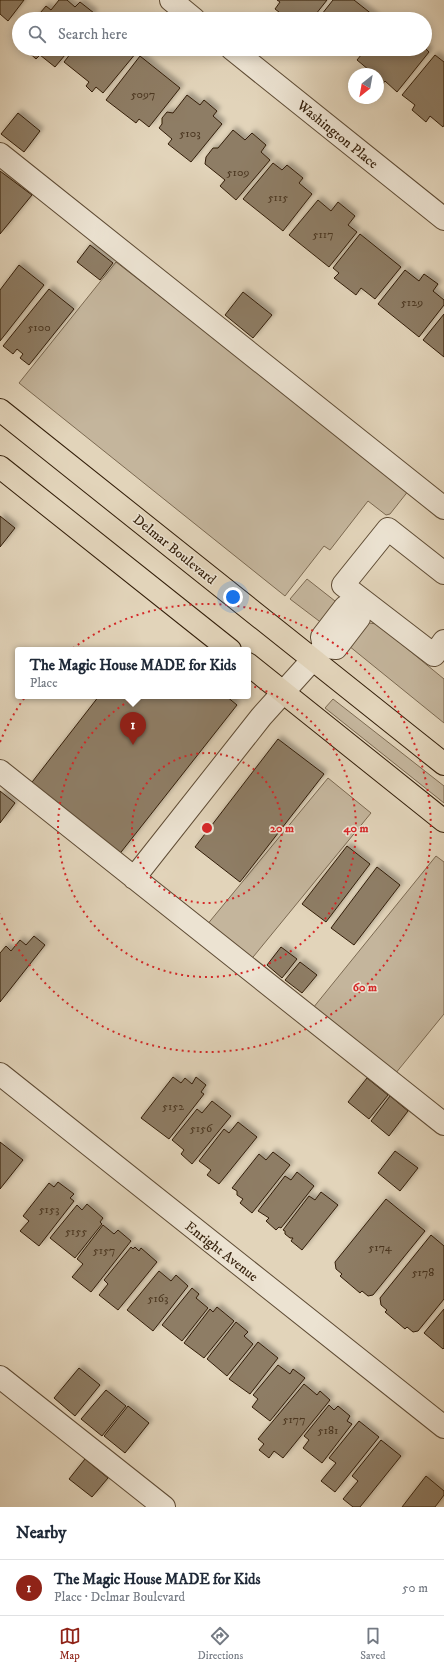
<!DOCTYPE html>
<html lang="en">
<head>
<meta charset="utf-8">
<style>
	:root { --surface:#fff; --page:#f6f6f7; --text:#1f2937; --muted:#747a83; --line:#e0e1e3; --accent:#8f2418 }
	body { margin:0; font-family:"IM FELL DW Pica",serif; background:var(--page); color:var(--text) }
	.compass { position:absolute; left:348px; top:68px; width:36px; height:36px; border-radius:50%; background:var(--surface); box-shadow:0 2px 10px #0003; rotate:211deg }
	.you { position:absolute; left:233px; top:597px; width:14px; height:14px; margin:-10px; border:3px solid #fff; border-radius:50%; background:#1a73e8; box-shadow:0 0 0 6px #1a73e833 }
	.badge { display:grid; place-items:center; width:26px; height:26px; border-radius:50%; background:var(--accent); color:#fff; font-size:13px; font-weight:700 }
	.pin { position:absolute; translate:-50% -33px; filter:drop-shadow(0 1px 2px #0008) }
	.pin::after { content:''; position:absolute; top:21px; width:14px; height:12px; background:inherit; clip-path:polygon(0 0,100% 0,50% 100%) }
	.popup { position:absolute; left:15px; top:647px; width:236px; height:52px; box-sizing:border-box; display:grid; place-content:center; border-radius:4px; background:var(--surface); filter:drop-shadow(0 1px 3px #0005); font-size:13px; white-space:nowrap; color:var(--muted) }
	.popup b { font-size:15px; color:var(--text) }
	.popup::after { content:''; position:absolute; left:50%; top:100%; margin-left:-8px; border:8px solid transparent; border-top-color:var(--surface) }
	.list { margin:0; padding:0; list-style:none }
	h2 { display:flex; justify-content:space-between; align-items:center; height:52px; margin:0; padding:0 16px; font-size:17px }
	h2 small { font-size:13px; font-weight:400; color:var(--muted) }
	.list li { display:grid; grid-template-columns:26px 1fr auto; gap:12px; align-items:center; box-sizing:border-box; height:56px; padding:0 16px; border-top:1px solid var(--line) }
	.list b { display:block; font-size:15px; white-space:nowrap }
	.list p { margin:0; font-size:13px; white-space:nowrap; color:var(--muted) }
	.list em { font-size:13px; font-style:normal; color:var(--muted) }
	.icon { flex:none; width:22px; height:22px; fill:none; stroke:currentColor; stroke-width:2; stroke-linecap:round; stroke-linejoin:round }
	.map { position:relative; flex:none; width:444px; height:1507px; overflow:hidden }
	.search { position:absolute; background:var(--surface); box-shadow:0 2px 10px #0003; left:12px; right:12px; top:12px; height:44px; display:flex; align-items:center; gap:10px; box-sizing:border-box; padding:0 14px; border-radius:22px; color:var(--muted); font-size:15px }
	.sheet { height:108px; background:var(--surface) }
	nav { display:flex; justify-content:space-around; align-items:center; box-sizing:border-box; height:56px; border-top:1px solid var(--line); background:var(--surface); font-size:11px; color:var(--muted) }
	nav a { display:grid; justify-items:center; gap:2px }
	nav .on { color:var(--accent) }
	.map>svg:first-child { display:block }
</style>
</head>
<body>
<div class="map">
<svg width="444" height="1507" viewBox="0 0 444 1507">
	<defs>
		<filter id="shadow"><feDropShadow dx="3.5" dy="-3.5" stdDeviation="2" flood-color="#0004"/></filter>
	</defs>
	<rect width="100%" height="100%" fill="#e2d4ba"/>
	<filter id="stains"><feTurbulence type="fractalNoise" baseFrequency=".005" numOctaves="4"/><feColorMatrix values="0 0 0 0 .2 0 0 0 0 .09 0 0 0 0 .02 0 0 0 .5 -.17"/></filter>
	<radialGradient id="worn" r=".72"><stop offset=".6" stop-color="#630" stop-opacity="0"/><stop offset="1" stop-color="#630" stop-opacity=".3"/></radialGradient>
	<path fill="#c4b59c" stroke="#7c6a52" d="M 116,262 L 409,490 L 390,514 L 386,515 L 368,501 L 330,550 L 324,546 L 285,596 L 19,383 Z
		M 307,579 L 335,601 L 335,606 L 323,624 L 290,599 Z
		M 369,623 L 377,624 L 444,679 L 444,723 L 349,646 L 364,625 Z
		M 333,699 L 444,786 L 444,803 L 325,708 Z
		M 328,778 L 371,813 L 249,962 L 206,926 Z
		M 436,856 L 444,862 L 444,1014 L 395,1074 L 313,1008 Z"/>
	<path fill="#8e7d65" stroke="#331e09" filter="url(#shadow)" d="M 0,0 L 24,0 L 8,21 L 0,14 Z
		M 59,0 L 67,0 L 75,7 L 80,2 L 94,13 L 90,19 L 35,19 L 46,6 L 51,10 Z
		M 277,0 L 327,0 L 312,19 L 288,19 L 275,9 L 280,2 Z
		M 333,0 L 354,0 L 378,19 L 318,19 Z
		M 425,48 L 429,52 L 397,92 L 385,81 L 380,87 L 378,85 L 378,74 L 367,74 L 369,70 L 357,60 L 366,49 Z
		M 25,49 L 70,49 L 55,67 L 40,55 L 36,59 Z
		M 74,49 L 132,49 L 136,53 L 103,93 L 96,87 L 92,92 L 86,86 L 89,82 L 64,62 Z
		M 435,55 L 444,62 L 444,125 L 443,127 L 430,116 L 426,122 L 412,110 L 415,105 L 402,95 Z
		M 140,56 L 180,88 L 149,127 L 139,119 L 136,123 L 106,100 Z
		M 187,95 L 200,105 L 204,100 L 217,111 L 213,116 L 222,124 L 191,162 L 168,144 L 172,139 L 159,128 L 162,124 L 162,118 L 167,112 L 173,113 Z
		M 18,113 L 40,131 L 24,152 L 1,134 Z
		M 233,130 L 245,140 L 252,133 L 266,145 L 261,152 L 270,160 L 236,200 L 220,186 L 225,180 L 205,164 L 206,157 L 213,148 L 218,148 Z
		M 273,163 L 282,170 L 287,165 L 303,178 L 299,183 L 312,194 L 283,231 L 243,199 Z
		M 0,171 L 32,195 L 0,234 Z
		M 318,200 L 331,211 L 338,202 L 355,216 L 348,225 L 357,232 L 329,267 L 289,235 Z
		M 360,234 L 401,267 L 375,299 L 361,288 L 356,295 L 334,278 L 339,273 L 333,268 Z
		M 90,245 L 113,263 L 100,280 L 77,262 Z
		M 19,265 L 44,285 L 0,341 L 0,290 Z
		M 405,270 L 419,281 L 424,274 L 438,284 L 433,291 L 444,300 L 444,305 L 419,337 L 378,304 Z
		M 49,289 L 74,309 L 29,365 L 20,358 L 23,354 L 17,349 L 13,354 L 3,346 Z
		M 243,292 L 272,315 L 253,338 L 225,315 Z
		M 444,314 L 444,357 L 423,340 Z
		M 0,516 L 15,528 L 0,547 Z
		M 99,696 L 226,696 L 237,705 L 118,856 L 29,786 Z
		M 278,739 L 324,774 L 240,882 L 195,847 Z
		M 0,791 L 15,803 L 0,823 Z
		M 347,846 L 370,864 L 326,922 L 302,904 Z
		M 377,867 L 400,885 L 354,945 L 331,928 Z
		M 34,936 L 45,945 L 0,1002 L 0,953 L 6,946 L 11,951 L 20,940 L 26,945 Z
		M 281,947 L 297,959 L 282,978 L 267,965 Z
		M 300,962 L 317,975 L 302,993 L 285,980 Z
		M 173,1077 L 181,1083 L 185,1078 L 192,1084 L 196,1077 L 206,1085 L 201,1092 L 204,1094 L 169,1139 L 141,1118 Z
		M 367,1078 L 388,1095 L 369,1119 L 348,1102 Z
		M 390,1096 L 408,1111 L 389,1136 L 371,1121 Z
		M 212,1101 L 231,1116 L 192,1164 L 181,1154 L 184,1150 L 172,1140 L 197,1109 L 202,1113 Z
		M 238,1122 L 257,1137 L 219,1184 L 207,1175 L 211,1170 L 199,1161 L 224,1129 L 229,1133 Z
		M 0,1142 L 23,1160 L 0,1189 Z
		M 395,1151 L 418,1168 L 400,1191 L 378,1173 Z
		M 273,1152 L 290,1165 L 252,1213 L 240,1203 L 243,1199 L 237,1195 L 237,1191 L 232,1188 L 259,1154 L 266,1160 Z
		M 297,1172 L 314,1186 L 281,1228 L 279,1227 L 276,1230 L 266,1221 L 269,1218 L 258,1211 L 285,1176 L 291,1180 Z
		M 58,1182 L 74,1194 L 70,1198 L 74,1201 L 39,1246 L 20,1231 L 29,1221 L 23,1216 L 49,1183 L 54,1187 Z
		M 321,1192 L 338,1205 L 302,1250 L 291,1241 L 293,1238 L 290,1238 L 285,1234 L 285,1231 L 283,1230 L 309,1196 L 315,1200 Z
		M 386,1199 L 425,1231 L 373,1295 L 368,1296 L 362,1291 L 360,1293 L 340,1276 L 342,1274 L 336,1269 L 335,1262 Z
		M 87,1204 L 103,1218 L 100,1222 L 102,1224 L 75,1258 L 50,1238 L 77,1205 L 82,1210 Z
		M 103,1225 L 114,1234 L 118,1230 L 131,1241 L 91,1292 L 72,1277 L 83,1264 L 77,1259 Z
		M 431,1235 L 444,1246 L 444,1299 L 418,1331 L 413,1332 L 407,1327 L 405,1329 L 385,1312 L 387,1310 L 381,1305 L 380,1298 Z
		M 131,1247 L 133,1249 L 135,1247 L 139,1251 L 141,1248 L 157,1262 L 118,1310 L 99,1295 L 108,1284 L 104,1280 Z
		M 159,1271 L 171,1281 L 176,1275 L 188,1286 L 153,1331 L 127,1310 Z
		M 192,1288 L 199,1294 L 196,1298 L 208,1308 L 182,1341 L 162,1325 Z
		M 217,1307 L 234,1321 L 204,1358 L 184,1343 L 210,1309 L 213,1312 Z
		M 444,1309 L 444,1348 L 443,1349 L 424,1333 Z
		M 236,1322 L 248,1332 L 244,1336 L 253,1344 L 227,1376 L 207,1359 Z
		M 258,1342 L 278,1358 L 250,1394 L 229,1379 Z
		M 278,1365 L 290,1374 L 293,1369 L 305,1378 L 270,1421 L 252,1407 L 258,1399 L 253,1395 Z
		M 79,1368 L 100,1385 L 75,1416 L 54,1398 Z
		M 304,1384 L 317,1395 L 320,1391 L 330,1400 L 283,1458 L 274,1451 L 269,1458 L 259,1450 L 264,1444 L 258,1439 Z
		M 106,1390 L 126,1406 L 102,1436 L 81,1419 Z
		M 329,1405 L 334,1410 L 338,1406 L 350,1416 L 347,1421 L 352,1424 L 322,1463 L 303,1448 L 309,1440 L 304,1436 Z
		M 128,1406 L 149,1423 L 125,1453 L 104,1436 Z
		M 359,1421 L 379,1437 L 335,1492 L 321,1481 L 336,1463 L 329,1458 Z
		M 381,1440 L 401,1456 L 360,1507 L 353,1507 L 343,1499 L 358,1481 L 352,1476 Z
		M 85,1459 L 108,1478 L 92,1497 L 69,1479 Z
		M 426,1476 L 444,1491 L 444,1495 L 435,1507 L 402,1507 Z"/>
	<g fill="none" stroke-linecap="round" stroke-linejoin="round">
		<defs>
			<path id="minor" d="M 171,0 L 194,19
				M 232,49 L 444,219
				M 0,154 L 444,508
				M 444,573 L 388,529 L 343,585 L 434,655 L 444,641
				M 324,647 L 336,648 L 359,618 L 357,608
				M 324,647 L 322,637 L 345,607 L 357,608
				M 0,771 L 444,1124
				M 134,878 L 261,717 L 324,647
				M 0,1074 L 444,1427
				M 0,1377 L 164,1507"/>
			<path id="major" d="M 0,410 L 444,764
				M 0,467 L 230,650
				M 248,664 L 444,821"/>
		</defs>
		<use href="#minor" stroke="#5f4c35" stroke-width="24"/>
		<use href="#major" stroke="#331e09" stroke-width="24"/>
		<use href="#minor" stroke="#ece3d2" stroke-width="22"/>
		<use href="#major" stroke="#e2d4ba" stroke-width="22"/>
	</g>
	<g fill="none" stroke="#d62828" stroke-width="2" stroke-dasharray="2 4">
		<circle cx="207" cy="828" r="75"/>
		<circle cx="207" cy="828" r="149"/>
		<path d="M0 742A224 224 0 1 1 0 914"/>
	</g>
	<g text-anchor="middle" stroke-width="3" stroke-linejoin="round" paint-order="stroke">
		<g font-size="12" fill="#4a3620">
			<text x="143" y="98">5097</text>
			<text x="190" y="137">5103</text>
			<text x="238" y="176">5109</text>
			<text x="278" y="201">5115</text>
			<text x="323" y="238">5117</text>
			<text x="412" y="306">5129</text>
			<text x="39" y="331">5100</text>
			<text x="173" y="1110">5152</text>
			<text x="201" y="1132">5156</text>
			<text x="49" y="1213">5153</text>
			<text x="76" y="1235">5155</text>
			<text x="380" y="1251">5174</text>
			<text x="104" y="1254">5157</text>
			<text x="423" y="1276">5178</text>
			<text x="158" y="1302">5163</text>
			<text x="294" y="1423">5177</text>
			<text x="328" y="1434">5181</text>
		</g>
		<g font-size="14" fill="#331e09" stroke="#ece3d2">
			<text transform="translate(338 134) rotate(39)" y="5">Washington Place</text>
			<text transform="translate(175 549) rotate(39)" y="5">Delmar Boulevard</text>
			<text transform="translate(222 1251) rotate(38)" y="5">Enright Avenue</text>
		</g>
	</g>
	<circle cx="207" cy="828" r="6" fill="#d62828" stroke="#ece3d2" stroke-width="2"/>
	<g font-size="12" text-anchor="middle" font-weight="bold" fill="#d62828" stroke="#ece3d2" stroke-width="3" stroke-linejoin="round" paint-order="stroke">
		<text x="282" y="832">20 m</text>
		<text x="356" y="832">40 m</text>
		<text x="365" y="991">60 m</text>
	</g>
	<rect width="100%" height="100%" filter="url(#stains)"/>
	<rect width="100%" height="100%" fill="url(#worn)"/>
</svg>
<svg class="compass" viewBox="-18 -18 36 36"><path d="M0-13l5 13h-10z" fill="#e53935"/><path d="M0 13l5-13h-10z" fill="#747a83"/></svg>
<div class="you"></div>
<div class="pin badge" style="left:133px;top:745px">1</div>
<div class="popup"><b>The Magic House MADE for Kids</b>Place</div>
<div class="search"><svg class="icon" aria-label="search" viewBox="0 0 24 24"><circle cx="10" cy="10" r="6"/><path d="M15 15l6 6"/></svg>Search here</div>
</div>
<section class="sheet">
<h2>Nearby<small></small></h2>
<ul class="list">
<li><span class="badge">1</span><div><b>The Magic House MADE for Kids</b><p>Place · Delmar Boulevard</p></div><em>50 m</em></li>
</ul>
</section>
<nav>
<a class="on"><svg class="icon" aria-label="map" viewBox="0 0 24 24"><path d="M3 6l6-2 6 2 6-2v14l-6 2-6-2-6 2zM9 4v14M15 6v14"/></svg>Map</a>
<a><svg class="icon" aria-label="directions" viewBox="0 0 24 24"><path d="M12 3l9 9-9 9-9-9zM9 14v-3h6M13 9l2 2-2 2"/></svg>Directions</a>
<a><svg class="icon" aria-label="saved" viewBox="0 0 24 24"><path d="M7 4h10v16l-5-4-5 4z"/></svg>Saved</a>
</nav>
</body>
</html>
